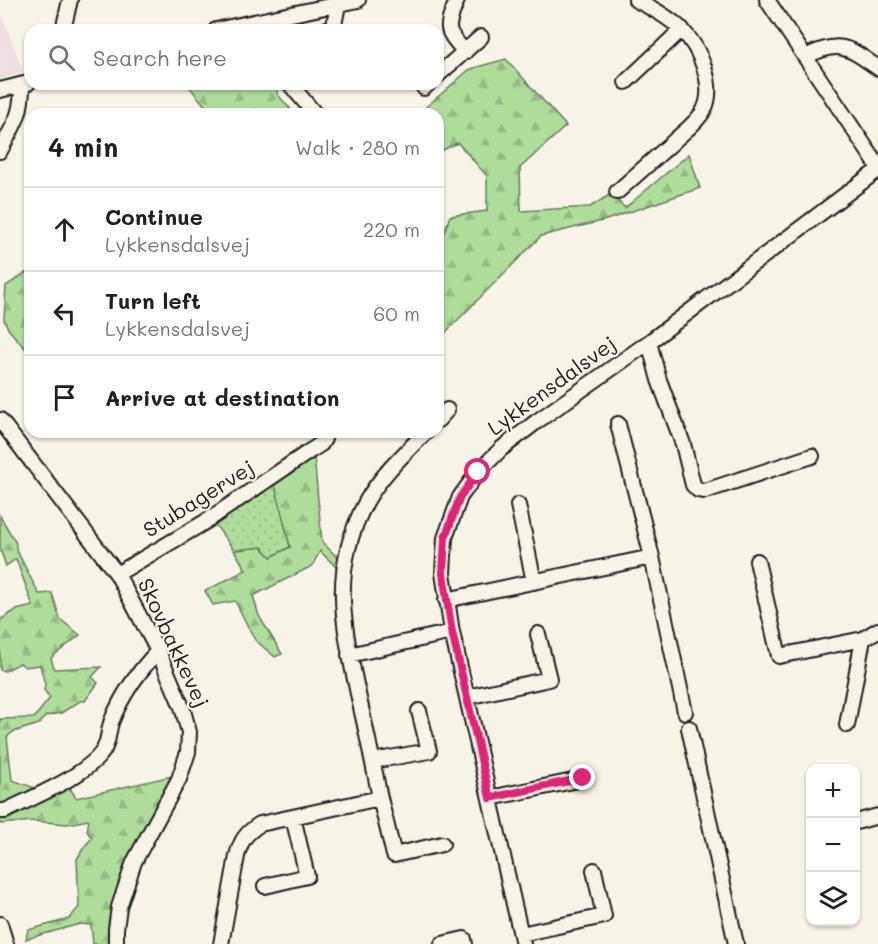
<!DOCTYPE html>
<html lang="en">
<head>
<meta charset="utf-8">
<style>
	:root { --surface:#fff; --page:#f2f2f2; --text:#202124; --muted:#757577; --line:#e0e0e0 }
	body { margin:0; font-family:Mali,sans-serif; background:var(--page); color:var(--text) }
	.controls { position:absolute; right:18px; bottom:18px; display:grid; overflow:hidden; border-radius:12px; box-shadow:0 2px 4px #0004 }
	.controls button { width:54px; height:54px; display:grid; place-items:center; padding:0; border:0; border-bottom:2px solid var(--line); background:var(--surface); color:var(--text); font:30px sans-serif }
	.stop { position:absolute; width:18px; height:18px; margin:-14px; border:4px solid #db2777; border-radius:50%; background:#fff }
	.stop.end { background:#db2777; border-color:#fff; box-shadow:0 2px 6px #0008 }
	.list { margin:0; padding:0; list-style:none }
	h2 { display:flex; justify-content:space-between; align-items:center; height:78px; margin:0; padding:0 24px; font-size:26px }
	h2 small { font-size:20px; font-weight:400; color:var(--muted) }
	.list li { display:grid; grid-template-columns:39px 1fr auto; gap:18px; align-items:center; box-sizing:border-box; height:84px; padding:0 24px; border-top:2px solid var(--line) }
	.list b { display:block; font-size:22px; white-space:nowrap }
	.list p { margin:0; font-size:20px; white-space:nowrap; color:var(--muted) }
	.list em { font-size:20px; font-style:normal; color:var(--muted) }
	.icon { flex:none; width:33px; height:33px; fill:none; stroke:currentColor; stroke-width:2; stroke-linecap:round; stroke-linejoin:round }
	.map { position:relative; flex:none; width:878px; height:944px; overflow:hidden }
	.search { position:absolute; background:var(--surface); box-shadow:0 2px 4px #0004; left:24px; top:24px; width:420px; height:66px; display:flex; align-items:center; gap:15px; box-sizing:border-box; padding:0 21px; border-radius:18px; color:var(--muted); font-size:22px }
	.panel { position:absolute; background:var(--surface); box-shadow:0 2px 4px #0004; left:24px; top:108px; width:420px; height:330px; border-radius:18px }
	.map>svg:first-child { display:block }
</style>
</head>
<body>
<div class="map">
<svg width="878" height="944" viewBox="0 0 878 944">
	<defs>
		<pattern id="forest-firs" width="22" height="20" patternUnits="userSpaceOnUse" patternTransform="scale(1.5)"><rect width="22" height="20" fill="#aedc9b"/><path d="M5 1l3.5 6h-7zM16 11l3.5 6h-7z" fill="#95bc85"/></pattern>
		<pattern id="park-dots" width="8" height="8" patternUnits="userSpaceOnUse" patternTransform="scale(1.5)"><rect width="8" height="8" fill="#aedc9b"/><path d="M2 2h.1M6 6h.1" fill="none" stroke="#95bc85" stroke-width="1.8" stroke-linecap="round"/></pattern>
	</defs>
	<rect width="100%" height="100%" fill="#f7f3e8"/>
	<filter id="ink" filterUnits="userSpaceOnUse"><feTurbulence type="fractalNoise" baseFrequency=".0167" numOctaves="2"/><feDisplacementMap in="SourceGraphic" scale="12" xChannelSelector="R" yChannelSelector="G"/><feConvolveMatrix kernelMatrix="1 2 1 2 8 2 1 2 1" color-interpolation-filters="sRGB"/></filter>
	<g filter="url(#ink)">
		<path fill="#ede0e5" d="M 0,8 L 23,72 L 0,79 Z"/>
		<path fill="url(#forest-firs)" stroke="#657c5c" stroke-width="1.5" d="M 506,59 L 566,126 L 520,168 L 521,211 L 590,207 L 611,194 L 625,208 L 689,154 L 700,188 L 606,220 L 541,236 L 438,340 L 438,250 L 450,216 L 487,211 L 487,176 L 458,143 L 438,152 L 438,114 L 418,114 L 470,69 Z
			M 187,84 L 276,84 L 278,95 L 295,114 L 212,114 Z
			M 30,270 L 30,354 L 9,330 L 4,320 L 6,286 Z
			M 314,456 L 322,542 L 338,558 L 336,567 L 320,551 L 312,566 L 253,596 L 259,616 L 282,654 L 275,657 L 255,640 L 235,601 L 213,605 L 205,591 L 246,570 L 234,550 L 262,547 L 290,547 L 274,484 Z
			M 0,516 L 16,543 L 16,549 L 39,594 L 52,593 L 60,619 L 80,635 L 51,658 L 54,669 L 101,667 L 92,677 L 98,683 L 85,701 L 80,701 L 61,713 L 46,716 L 39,724 L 13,732 L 7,737 L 12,780 L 38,789 L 0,807 L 0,719 L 34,718 L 50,698 L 44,690 L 45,684 L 40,665 L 25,667 L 20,663 L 5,671 L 0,670 L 0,620 L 16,610 L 33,606 L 16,559 L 6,566 L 0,549 Z
			M 172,776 L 122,876 L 114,912 L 111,944 L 93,944 L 91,925 L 80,924 L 26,939 L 28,930 L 69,919 L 79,907 L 77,859 L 84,847 L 92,838 L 87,831 L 89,820 L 67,824 L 33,821 L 0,824 L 0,813 L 67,783 L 76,798 Z"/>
		<path fill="url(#park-dots)" stroke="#657c5c" stroke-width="1.5" d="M 274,481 L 290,547 L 271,557 L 262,547 L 234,550 L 213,522 Z"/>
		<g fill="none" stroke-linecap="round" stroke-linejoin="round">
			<defs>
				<path id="minor" d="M 457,0 C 446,29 444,28 465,52
					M 767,0 L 878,166
					M 63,30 L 70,0
					M 216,30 L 358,0
					M 326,30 L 334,25 L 338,5
					M 805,57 C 840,39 848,47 878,68
					M 438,75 L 481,37
					M 626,82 L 682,29
					M 290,84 L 315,114
					M 424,88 L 428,84
					M 0,90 L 28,83
					M 0,151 C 14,124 22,116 22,85
					M 617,192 C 635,176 654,159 672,143 C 682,133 697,123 704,110 C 716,86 700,48 682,30 C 669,17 652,8 636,0
					M 649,342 L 659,380 L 683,444 L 693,485 L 698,490 L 705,491 L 812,456
					M 0,420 L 117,574 L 158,651 L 182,707 L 189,732 L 188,752 L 179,779 L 134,862 L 119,907 L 116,929 L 116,944
					M 438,420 L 447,410
					M 618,424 L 652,557 L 685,712
					M 518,505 L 534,582
					M 757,561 L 779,656 L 863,639 L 878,630
					M 117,574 L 205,522 L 310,451 L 321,444 L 324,439 L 322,432
					M 446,600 L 652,557
					M 349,655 L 452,632
					M 467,697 L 549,679 L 538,634
					M 847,725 L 863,639
					M 689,728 L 736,944
					M 373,761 L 429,751 L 419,711
					M 380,798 L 394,855 L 442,844
					M 490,798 L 583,779
					M 0,811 L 5,811 C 32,798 87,775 103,751 C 109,742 108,730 112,720 C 123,693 138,672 158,651
					M 856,822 L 878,816
					M 265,886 L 307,876 L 293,817
					M 0,924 L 6,944
					M 521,934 L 604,916 L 594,870
					M 221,944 L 237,856 C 241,840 246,833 260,824 L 380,798 C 373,763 366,729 358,694 C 343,623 330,570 366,502 C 381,475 405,453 426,432
					M 442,944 L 464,939 L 465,944
					M 523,944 L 452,632 L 443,573 L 445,538 L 460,497 L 478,472 L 501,449 L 536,422 L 649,342 L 878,170"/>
			</defs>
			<use href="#minor" stroke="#1c1c1c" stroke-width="18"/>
			<use href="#minor" stroke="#f7f3e8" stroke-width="14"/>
		</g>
	</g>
	<g fill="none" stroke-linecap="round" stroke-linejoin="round" filter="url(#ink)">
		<path stroke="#db2777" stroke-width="8" d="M 478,472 L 460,497 L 445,538 L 443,573 L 452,632 L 490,798 L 583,778"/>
	</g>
	<g text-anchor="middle" stroke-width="4.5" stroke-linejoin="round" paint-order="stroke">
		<g font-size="21" fill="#1c1c1c" stroke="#f7f3e8">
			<text transform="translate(552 386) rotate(-36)" y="7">Lykkensdalsvej</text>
			<text transform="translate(199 499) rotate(-32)" y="7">Stubagervej</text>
			<text transform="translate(173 643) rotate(65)" y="7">Skovbakkevej</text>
		</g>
	</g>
</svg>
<div class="controls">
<button>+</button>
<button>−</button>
<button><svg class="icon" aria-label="layers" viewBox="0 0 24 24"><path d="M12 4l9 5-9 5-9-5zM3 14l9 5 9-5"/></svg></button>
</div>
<div class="stop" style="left:478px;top:472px"></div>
<div class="stop end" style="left:583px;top:778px"></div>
<div class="search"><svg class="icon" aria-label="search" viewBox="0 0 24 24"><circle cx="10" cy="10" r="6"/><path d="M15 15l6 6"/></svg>Search here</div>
<section class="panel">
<h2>4 min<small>Walk · 280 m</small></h2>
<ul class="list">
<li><svg class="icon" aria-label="ahead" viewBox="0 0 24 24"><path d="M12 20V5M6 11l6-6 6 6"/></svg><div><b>Continue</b><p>Lykkensdalsvej</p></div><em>220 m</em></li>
<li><svg class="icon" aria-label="left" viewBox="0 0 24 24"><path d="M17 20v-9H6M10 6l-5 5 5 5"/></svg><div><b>Turn left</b><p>Lykkensdalsvej</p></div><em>60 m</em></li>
<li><svg class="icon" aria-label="arrive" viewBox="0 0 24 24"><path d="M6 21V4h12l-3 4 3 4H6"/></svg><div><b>Arrive at destination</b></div></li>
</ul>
</section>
</div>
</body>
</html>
